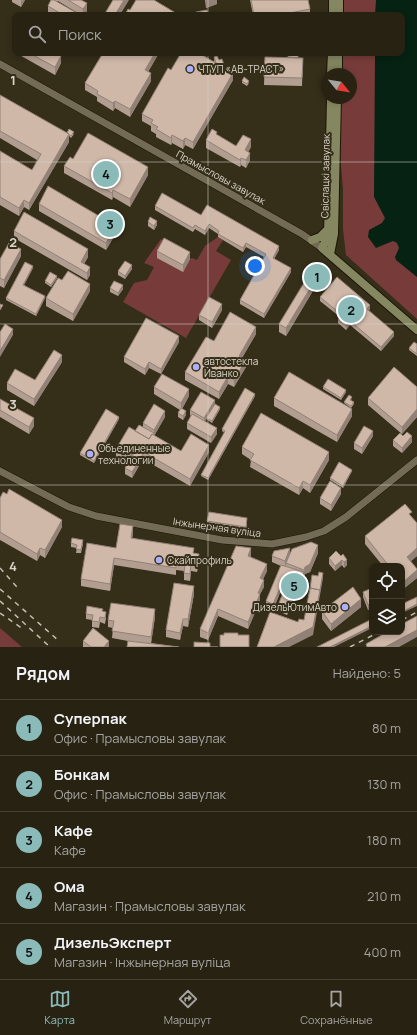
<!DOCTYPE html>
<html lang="ru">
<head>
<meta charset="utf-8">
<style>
	:root { --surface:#282213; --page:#302a1c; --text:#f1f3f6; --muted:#a5a4a0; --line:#443f33; --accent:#8bbbb9 }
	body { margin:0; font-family:Manrope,sans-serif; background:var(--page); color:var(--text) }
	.controls { position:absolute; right:12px; bottom:12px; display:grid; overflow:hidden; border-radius:8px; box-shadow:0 2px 6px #0003 }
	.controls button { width:36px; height:36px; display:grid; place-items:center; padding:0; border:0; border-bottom:1px solid var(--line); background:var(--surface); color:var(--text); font:20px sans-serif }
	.compass { position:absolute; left:321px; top:68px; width:36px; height:36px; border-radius:50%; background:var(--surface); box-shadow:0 2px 6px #0003; rotate:120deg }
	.you { position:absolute; left:255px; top:266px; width:14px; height:14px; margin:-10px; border:3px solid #fff; border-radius:50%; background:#1a73e8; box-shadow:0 0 0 6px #1a73e833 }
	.badge { display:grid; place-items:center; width:26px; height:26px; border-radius:50%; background:var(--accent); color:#111; font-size:13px; font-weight:700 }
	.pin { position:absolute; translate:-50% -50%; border:2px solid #fff; box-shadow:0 1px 4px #0006 }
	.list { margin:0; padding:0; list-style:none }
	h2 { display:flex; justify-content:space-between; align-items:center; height:52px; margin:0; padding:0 16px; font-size:17px }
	h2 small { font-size:13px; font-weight:400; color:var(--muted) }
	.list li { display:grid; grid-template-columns:26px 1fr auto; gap:12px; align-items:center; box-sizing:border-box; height:56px; padding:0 16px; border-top:1px solid var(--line) }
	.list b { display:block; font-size:15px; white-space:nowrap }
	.list p { margin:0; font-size:13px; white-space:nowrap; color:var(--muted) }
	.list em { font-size:13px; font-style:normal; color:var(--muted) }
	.icon { flex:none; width:22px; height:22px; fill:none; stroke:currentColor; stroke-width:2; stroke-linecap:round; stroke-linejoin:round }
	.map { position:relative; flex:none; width:417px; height:647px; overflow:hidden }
	.search { position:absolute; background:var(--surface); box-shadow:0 2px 6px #0003; left:12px; right:12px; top:12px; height:44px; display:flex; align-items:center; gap:10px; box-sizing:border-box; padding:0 14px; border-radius:8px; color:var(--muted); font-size:15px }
	.sheet { height:332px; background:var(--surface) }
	nav { display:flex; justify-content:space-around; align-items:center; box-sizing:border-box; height:56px; border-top:1px solid var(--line); background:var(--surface); font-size:11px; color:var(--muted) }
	nav a { display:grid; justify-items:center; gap:2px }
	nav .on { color:var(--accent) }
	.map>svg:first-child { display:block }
</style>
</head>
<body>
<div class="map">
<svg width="417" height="647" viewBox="0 0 417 647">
	<rect width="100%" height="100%" fill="#352e19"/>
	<path fill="#773c3a" d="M 342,0 L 417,0 L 417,319 L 346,255 L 343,229 L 343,189 L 340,155 L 340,98 L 351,98 L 351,74 L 341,74 L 341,53 L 402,53 L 402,15 L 342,15 Z
		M 218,237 L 223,240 L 216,251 L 231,260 L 186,338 L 123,302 L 134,283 L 147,280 L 154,267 L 144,263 L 161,239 L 190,259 L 192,258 L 197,260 L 205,246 Z
		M 0,628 L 22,647 L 0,647 Z"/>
	<path fill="#062213" d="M 376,0 L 417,0 L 417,277 L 396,260 L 395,257 L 399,248 L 397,243 L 393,241 L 376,248 L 368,237 L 369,230 L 382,223 L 385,218 L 374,197 L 375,53 L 402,53 L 402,15 L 375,15 Z"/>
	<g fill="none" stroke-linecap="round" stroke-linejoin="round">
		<defs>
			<path id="tertiary" d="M 0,64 L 302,234 L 322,248
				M 0,471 L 69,507 L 96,516 L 222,540 L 272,544 L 306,537 L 324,531 L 346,517 L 417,460"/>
			<path id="secondary" d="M 333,15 L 333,0
				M 339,15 L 339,0
				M 331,74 L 332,53
				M 338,74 L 338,53
				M 331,98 L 328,236 L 322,248 L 417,330
				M 312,240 L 320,237 L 328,229
				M 330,254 L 334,234 L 337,98"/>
		</defs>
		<use href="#tertiary" stroke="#1d1603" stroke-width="8"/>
		<use href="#secondary" stroke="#1d1603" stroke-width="10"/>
		<use href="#tertiary" stroke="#736b55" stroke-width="7"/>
		<use href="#secondary" stroke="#858761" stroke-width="8"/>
		<path stroke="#c4bfb2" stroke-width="1.5" stroke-dasharray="5 5" stroke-linecap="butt" d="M 0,568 L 17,587
			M 0,589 L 59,641
			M 0,601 L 50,647
			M 0,613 L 23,629
			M 402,620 L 417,612
			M 350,647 L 379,632"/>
	</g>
	<path fill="#b29e90" d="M 12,0 L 25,0 L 21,7 L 12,2 Z
		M 51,0 L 81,0 L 87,11 L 84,15 L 81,15 L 58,1 L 57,2 L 77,15 L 51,15 L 48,13 L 48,6 Z
		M 205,0 L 217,0 L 217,4 L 206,8 Z
		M 250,0 L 308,0 L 310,9 L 310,15 L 253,15 Z
		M 15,40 L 15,52 L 13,51 L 13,44 Z
		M 16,53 L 56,53 L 61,63 L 55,75 Z
		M 103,53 L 159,53 L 148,72 L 151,81 L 130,117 L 115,108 L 113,111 L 97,101 L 97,97 L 85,90 L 85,83 Z
		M 205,56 L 214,62 L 214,57 L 219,60 L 233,80 L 193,149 L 185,145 L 183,149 L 172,143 L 171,145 L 156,137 L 156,134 L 151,131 L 151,126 L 142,121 L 142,114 L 171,70 Z
		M 265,57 L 303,58 L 302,86 L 264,85 Z
		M 242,81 L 249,83 L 247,86 L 242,83 Z
		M 0,95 L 67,134 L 74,134 L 71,138 L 69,136 L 69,142 L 29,210 L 24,207 L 19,216 L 0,205 L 0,151 L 32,170 L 37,160 L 0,138 Z
		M 217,135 L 236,146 L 251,147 L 248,152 L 250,160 L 246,168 L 241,165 L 240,167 L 206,148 L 206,140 Z
		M 73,159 L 148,175 L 130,207 L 113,197 L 112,200 L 64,173 L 64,166 Z
		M 39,204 L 116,233 L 106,250 L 39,211 Z
		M 155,206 L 201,215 L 279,250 L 274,259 L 291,272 L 264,318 L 240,304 L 240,300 L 264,257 L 246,247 L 243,252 L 218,237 L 218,234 L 209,228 L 205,235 L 195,229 L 193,232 L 155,210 Z
		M 148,222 L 157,225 L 154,230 L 148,226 Z
		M 14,231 L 88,257 L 84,264 L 90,275 L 87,280 L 14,238 Z
		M 157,251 L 190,259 L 183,272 L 157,258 Z
		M 21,256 L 4,288 L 0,286 L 0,259 Z
		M 33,268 L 24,285 L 45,298 L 36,316 L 6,300 L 6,298 Z
		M 132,269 L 125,279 L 118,275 L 118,271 Z
		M 323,274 L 286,336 L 279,332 L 279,324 Z
		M 57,278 L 51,287 L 45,283 L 45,281 Z
		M 110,288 L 123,289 L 118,296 L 110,292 Z
		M 90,291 L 73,321 L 46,306 L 46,298 Z
		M 320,297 L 370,309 L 368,311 L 394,336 L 381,351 L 350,325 L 346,330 L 338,323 L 338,320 L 340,317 L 320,301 Z
		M 222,310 L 212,328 L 199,320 L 199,315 Z
		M 256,334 L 242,358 L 246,367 L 234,387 L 228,384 L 219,399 L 185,380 L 185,372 L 214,341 Z
		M 179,342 L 161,374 L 149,368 L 145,375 L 124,362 L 124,357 Z
		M 417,344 L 417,356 L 409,350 L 409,348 Z
		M 62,362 L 34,406 L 7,390 L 7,383 L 35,380 Z
		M 154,387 L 189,396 L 182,409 L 186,415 L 183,420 L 178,417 L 178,413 L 180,410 L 154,394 Z
		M 323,387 L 346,392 L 341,400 L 323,389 Z
		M 417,387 L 417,417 L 402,434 L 368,405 L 368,398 Z
		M 255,396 L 208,480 L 201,476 L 201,475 L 225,433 L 222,431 L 222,429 Z
		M 274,398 L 352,416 L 337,442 L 274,406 Z
		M 0,399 L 34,426 L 29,434 L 0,417 Z
		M 352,399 L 351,400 L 354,404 L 351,408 L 344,403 L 344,402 Z
		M 215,404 L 220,409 L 212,423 L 206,419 L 205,422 L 217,434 L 211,443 L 187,429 L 187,423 L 191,416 L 190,415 L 190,410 Z
		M 165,417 L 154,436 L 181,451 L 209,452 L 190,486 L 143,459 L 132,478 L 125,474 L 125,468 L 128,464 L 116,457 L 116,449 L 135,431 L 143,427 L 143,423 Z
		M 119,419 L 94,463 L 80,455 L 80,453 Z
		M 373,436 L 362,454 L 354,449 L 354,443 Z
		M 403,436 L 412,442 L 402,453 L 393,446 L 393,440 Z
		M 242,447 L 329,460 L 310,493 L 303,488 L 299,495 L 250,467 L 251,460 L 242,454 Z
		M 352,471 L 343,488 L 330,480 L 330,478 Z
		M 341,494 L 331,511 L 320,504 L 320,498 Z
		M 0,497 L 62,527 L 45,558 L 40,555 L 37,561 L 0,540 Z
		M 412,517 L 417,556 L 411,561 L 417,569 L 417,578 L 402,590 L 402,566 L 383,566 L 365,544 L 365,536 Z
		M 207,521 L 247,524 L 246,533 L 207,527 Z
		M 133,534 L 132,538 L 194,553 L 199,561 L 197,572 L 191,571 L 190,581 L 184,580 L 184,571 L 176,570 L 176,575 L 114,565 L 110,591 L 81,586 L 81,579 Z
		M 71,543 L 83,544 L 81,553 L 76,553 L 77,548 L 71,547 Z
		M 336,551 L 347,565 L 344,568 L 342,565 L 335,571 L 329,564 L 329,558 Z
		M 318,553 L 310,572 L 305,574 L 287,615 L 278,611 L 278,606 L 282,594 L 280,593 L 273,610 L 266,607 L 266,601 L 281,566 L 272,562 L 272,556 L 290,554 Z
		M 251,555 L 251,557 L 267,571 L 263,579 L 264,587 L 260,594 L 260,601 L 248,629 L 218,616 L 208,640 L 200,637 L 200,629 Z
		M 372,588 L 372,609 L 368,610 L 363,597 L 363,592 Z
		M 194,594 L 188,627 L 183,626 L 180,640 L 166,637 L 166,630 Z
		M 361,607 L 331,631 L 322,619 L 322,611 Z
		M 103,612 L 106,618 L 105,624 L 100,622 L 99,628 L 92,627 L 92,620 L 86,619 L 86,614 Z
		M 155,617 L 151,643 L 179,647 L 127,647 L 128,641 L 112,638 L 113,628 L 108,627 L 108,620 Z
		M 83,641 L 109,647 L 83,647 Z"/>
	<path fill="#918176" d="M 22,0 L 25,0 L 21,7 L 21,1 Z
		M 124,0 L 129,0 L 120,15 L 115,15 Z
		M 206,0 L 217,0 L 217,4 L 206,8 Z
		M 87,3 L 87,11 L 84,15 L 83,15 L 83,9 Z
		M 155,53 L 159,53 L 145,77 L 145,70 Z
		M 61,56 L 61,63 L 55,75 L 55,67 Z
		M 151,73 L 151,81 L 130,117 L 130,109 Z
		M 233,73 L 233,80 L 193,149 L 193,142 Z
		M 115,101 L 115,108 L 113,111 L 113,103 Z
		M 69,134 L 69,142 L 29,210 L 29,203 Z
		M 172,135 L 172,143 L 171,145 L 171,138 Z
		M 185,138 L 185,145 L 183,149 L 183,141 Z
		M 251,139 L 251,147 L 245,158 L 245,150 Z
		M 250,153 L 250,160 L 246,168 L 246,160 Z
		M 241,158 L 241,165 L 240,167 L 240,160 Z
		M 148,167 L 148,175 L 130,207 L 130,199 Z
		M 113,190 L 113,197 L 112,200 L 112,193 Z
		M 24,200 L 24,207 L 19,216 L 19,208 Z
		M 157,221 L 157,225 L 154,230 L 154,226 Z
		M 209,224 L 209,228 L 205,235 L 205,231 Z
		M 116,226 L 116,233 L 106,250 L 106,243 Z
		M 246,243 L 246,247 L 243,252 L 243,248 Z
		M 279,246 L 279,250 L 273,261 L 273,258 Z
		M 21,249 L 21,256 L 4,288 L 4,280 Z
		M 88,249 L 88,257 L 81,269 L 81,262 Z
		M 190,252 L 190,259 L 183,272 L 183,265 Z
		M 132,265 L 132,269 L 125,279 L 125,276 Z
		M 33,266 L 33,268 L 23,287 L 23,285 Z
		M 90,267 L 90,275 L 87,280 L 87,273 Z
		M 323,267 L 323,274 L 286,336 L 286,328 Z
		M 291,268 L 291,272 L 264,318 L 264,314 Z
		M 57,276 L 57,278 L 51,287 L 51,285 Z
		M 90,284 L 90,291 L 73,321 L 73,314 Z
		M 123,285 L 123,289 L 118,296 L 118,293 Z
		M 45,296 L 45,298 L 36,316 L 36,314 Z
		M 222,304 L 222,310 L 212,328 L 212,322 Z
		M 370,305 L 370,309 L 367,313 L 367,309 Z
		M 350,321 L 350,325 L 346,330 L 346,326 Z
		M 256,327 L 256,334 L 239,363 L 239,356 Z
		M 13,329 L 13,335 L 0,357 L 0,351 Z
		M 394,332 L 394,336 L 381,351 L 381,347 Z
		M 179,336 L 179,342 L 161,374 L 161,369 Z
		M 62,355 L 62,362 L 34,406 L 34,399 Z
		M 246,360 L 246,367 L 234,387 L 234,380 Z
		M 149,362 L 149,368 L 145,375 L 145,369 Z
		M 228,376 L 228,384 L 219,399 L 219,392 Z
		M 189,389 L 189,396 L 181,411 L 181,403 Z
		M 346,390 L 346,392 L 341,400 L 341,398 Z
		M 255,394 L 255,396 L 208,480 L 208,478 Z
		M 215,400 L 215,406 L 206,418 L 206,419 L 204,424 L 204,418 Z
		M 220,407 L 220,409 L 212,423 L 212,421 Z
		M 352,409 L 352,416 L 337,442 L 337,435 Z
		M 417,409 L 417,417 L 402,434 L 402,427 Z
		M 165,411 L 165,417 L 154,436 L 154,430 Z
		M 186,411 L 186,415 L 183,420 L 183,416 Z
		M 119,417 L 119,419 L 94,463 L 94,461 Z
		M 34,418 L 34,426 L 29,434 L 29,427 Z
		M 217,428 L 217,434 L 211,443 L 211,437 Z
		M 373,431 L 373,436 L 362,454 L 362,448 Z
		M 412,436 L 412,442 L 402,453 L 402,448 Z
		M 209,445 L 209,452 L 190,486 L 190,479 Z
		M 135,447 L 135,455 L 129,464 L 129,457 Z
		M 329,452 L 329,460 L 310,493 L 310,485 Z
		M 143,454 L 143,459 L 132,478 L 132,472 Z
		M 352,470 L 352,471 L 343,488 L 343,486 Z
		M 303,481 L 303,488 L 299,495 L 299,488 Z
		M 341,488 L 341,494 L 331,511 L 331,505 Z
		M 247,518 L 247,524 L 246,533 L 246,527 Z
		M 62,520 L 62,527 L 45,558 L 45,550 Z
		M 133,526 L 133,534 L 131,545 L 131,538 Z
		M 318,545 L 318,553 L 310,572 L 305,574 L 287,615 L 287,609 L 304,572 L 305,567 Z
		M 40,548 L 40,555 L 37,561 L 37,554 Z
		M 251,548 L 251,555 L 248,563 L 248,556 Z
		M 290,548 L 290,554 L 285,567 L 285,561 Z
		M 417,548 L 417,556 L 407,564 L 407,557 Z
		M 199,554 L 199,561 L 197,572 L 197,565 Z
		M 114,558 L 114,565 L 110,591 L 110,584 Z
		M 342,560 L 342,565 L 335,571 L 335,566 Z
		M 347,560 L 347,565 L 344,568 L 344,562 Z
		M 191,564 L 191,571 L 190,581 L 190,574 Z
		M 267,564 L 267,571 L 260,586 L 260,578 Z
		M 417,570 L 417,578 L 402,590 L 402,583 Z
		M 323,573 L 323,578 L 313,635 L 289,647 L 274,647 L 313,627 Z
		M 264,580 L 264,587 L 260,594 L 260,601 L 248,629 L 248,622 L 258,593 Z
		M 194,586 L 194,594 L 188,627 L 188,619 Z
		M 280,588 L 280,593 L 273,610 L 273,604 Z
		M 361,599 L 361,607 L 331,631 L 331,624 Z
		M 372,603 L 372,609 L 368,610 L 368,605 Z
		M 417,604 L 417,606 L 402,613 L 402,612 Z
		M 155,609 L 155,617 L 151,644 L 151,637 Z
		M 218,609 L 218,616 L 208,640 L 208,633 Z
		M 183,619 L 183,626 L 180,640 L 180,633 Z
		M 372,626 L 372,628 L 334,647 L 330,647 Z
		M 417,630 L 417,637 L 399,647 L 385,647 Z
		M 109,641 L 109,647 L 104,647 Z"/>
	<path fill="#cfb8a8" stroke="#918176" d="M 51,0 L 54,0 L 77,13 L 76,15 L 63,15 L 48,6 Z
		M 68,0 L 81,0 L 87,3 L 83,9 Z
		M 113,0 L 124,0 L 115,15 L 104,15 Z
		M 136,0 L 154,0 L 179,15 L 125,15 L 128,9 L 130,10 Z
		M 251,0 L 308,0 L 310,9 L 280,15 L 254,15 Z
		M 207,10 L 208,15 L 196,15 L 196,12 Z
		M 15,40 L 15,45 L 13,44 Z
		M 29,53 L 56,53 L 61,56 L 55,67 Z
		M 103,53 L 155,53 L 145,70 L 151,73 L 130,109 L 115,101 L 113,103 L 97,94 L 98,91 L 85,83 Z
		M 181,53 L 205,53 L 202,55 L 233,73 L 193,142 L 185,138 L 183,141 L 172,135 L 171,138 L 156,129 L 158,127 L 151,123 L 153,120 L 142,114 L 168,68 L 171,70 Z
		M 292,53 L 298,53 L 298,58 L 288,57 L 288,55 L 292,55 Z
		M 217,56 L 219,60 L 222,59 L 225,68 L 216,63 L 214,57 Z
		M 265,57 L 303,58 L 302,78 L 264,77 Z
		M 244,77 L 249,81 L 247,84 L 242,81 Z
		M 0,95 L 69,134 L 29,203 L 24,200 L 19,208 L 0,197 L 0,151 L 32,170 L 41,154 L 0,131 Z
		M 69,129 L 74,132 L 71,136 L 67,133 Z
		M 212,129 L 217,132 L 216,134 L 236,146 L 243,135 L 251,139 L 245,150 L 250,153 L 246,160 L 241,158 L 240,160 L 206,140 Z
		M 88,133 L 148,167 L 130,199 L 113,190 L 112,193 L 64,166 L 70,157 L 73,159 Z
		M 48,186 L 116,226 L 106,243 L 39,204 Z
		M 162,193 L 201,215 L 207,205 L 279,246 L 273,258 L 291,268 L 264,314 L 240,300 L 266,254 L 246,243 L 243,248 L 218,234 L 219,231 L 209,224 L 205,231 L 195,225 L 193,228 L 155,206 Z
		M 24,212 L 88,249 L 81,262 L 90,267 L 87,273 L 14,231 Z
		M 150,217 L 157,221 L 154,226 L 148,222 Z
		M 164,238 L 190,252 L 183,265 L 157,251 Z
		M 9,243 L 21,249 L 4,280 L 0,278 L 0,259 Z
		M 125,261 L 132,265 L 125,276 L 118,271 Z
		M 25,262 L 33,266 L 23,285 L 45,296 L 36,314 L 6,298 Z
		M 316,263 L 323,267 L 286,328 L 279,324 Z
		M 68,271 L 90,284 L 73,314 L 46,298 L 58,278 L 62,280 Z
		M 50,272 L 57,276 L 51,285 L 45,281 Z
		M 337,277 L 370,305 L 367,309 L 394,332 L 381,347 L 350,321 L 346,326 L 338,320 L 342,315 L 320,297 Z
		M 114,281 L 123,285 L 118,293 L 110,288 Z
		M 209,297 L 222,304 L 212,322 L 199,315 Z
		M 0,304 L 3,305 L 0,310 Z
		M 230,312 L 256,327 L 239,356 L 246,360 L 234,380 L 228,376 L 219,392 L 185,372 L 206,337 L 214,341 Z
		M 146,318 L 179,336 L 161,369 L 149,362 L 145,369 L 124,357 Z
		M 5,324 L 13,329 L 0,351 L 0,332 Z
		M 414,342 L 417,344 L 417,354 L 409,348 Z
		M 54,350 L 62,355 L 34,399 L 7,383 L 15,369 L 35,380 Z
		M 394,367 L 417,387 L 417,409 L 402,427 L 368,398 Z
		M 289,372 L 352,409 L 337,435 L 274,398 Z
		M 162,374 L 189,389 L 181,403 L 154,387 Z
		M 328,379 L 346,390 L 341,398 L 323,387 Z
		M 245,388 L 255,394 L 208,478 L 201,475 L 225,431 L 222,429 Z
		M 201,392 L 215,400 L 204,418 L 190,410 Z
		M 349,395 L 352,397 L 350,400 L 354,402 L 351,406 L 344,402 Z
		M 0,399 L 34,418 L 29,427 L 0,410 Z
		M 154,404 L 165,411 L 154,430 L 143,423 Z
		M 215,404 L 220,407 L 212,421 L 206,418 Z
		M 181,408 L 186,411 L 183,416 L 178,413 Z
		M 106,409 L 119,417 L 94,461 L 80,453 Z
		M 261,413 L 329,452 L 310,485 L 303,481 L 299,488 L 250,460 L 254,454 L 242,447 Z
		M 192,414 L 217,428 L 211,437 L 187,423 Z
		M 139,425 L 154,433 L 153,435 L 152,434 L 149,439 L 135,431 Z
		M 364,426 L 373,431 L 362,448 L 354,443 Z
		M 129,427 L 149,439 L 152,434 L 181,451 L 191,434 L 209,445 L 190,479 L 135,447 L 129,457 L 116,449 Z
		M 407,432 L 412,436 L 402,448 L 393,440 L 400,433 L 403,436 Z
		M 136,450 L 143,454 L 132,472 L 125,468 Z
		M 339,462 L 352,470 L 343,486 L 330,478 Z
		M 330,481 L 341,488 L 331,505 L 320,498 Z
		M 9,489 L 62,520 L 45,550 L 40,548 L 37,554 L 0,532 L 0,498 L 3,492 L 7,494 Z
		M 405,504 L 412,512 L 409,514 L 417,523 L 417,548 L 407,557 L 417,569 L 417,570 L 402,583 L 402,566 L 389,566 L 365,536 Z
		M 209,512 L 247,518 L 246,527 L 207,521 Z
		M 120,524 L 133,526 L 131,538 L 194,548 L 193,553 L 199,554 L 197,565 L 191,564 L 190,574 L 184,573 L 185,564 L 176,562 L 176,568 L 114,558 L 110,584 L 81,579 L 87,543 L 116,548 Z
		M 72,538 L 83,540 L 81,550 L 76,549 L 77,545 L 71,543 Z
		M 311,542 L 318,545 L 310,564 L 305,567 L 304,570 L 286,563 L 292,549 Z
		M 236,546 L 251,548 L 248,556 L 267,564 L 260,578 L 264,580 L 258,593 L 260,594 L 248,622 L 218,609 L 208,633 L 200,629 Z
		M 290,548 L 285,561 L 272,556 L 274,551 Z
		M 336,551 L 341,556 L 343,554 L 347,560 L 344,562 L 342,560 L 335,566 L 329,558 Z
		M 281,565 L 304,572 L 287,609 L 278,606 L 284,590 L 280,588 L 273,604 L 266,601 Z
		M 319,572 L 323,573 L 320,590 L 310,588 L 312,575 L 318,576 Z
		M 174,583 L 194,586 L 188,619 L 183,619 L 180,633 L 166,630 Z
		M 353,587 L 361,599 L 331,624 L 322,611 Z
		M 310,588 L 320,590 L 313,627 L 274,647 L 257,647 L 270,612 L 298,622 L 299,619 L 304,620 Z
		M 372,588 L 372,603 L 368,605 L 363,592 Z
		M 417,597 L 417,604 L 402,612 L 402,604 Z
		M 111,603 L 155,609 L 151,637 L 112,631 L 114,621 L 108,620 Z
		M 87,606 L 103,609 L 102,611 L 106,612 L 105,618 L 100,617 L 99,622 L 92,621 L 93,615 L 86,614 Z
		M 417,616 L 417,630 L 385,647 L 367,647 L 366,644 L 387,632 L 402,632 L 402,624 Z
		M 372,619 L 372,626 L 330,647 L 317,647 Z
		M 93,628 L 109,641 L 104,647 L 91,647 L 83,641 Z
		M 224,633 L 238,633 L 238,635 L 249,635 L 249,647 L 220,647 L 220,635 L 224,635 Z
		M 128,641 L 179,647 L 127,647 Z
		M 194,642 L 210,643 L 210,647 L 218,647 L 194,647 Z"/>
	<path fill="none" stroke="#d9d4c8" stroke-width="1" stroke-opacity="0.55" d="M 208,0 L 208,15M 208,53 L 208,647M 0,162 L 417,162M 0,324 L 417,324M 0,485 L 417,485"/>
	<g fill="#adaffb" stroke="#352e19" stroke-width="1.5">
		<circle cx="190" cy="69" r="4"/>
		<circle cx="196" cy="367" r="4"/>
		<circle cx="90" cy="454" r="4"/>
		<circle cx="159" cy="560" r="4"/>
		<circle cx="345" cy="607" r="4"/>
	</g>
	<g text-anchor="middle" stroke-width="4" stroke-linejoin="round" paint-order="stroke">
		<g font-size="10" fill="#d9d4c8" stroke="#352e19" text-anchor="start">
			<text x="198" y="73">ЧТУП «АВ-ТРАСТ»</text>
			<text x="204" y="365">автостекла<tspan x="204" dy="12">Иванко</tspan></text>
			<text x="98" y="452">Объединенные<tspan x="98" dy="12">технологии</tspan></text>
			<text x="167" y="564">Скайпрофиль</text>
			<text x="337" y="611" text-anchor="end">ДизельЮтимАвто</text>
		</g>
		<g font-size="10" fill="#d9d4c8" stroke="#352e19">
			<text transform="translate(325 176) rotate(-89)" y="4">Свіслацкі завулак</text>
			<text transform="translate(221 177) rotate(29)" y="4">Прамысловы завулак</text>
			<text transform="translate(217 527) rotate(8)" y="4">Інжынерная вуліца</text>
		</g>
	</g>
	<g font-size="13" text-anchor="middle" font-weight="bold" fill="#d9d4c8" stroke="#352e19" stroke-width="4" stroke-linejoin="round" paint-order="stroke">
		<text x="13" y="85">1</text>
		<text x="13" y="247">2</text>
		<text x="13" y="409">3</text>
		<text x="13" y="571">4</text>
	</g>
</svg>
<div class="controls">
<button><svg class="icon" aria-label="locate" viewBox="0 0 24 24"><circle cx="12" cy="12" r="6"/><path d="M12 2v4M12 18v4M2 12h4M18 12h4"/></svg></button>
<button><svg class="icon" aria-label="layers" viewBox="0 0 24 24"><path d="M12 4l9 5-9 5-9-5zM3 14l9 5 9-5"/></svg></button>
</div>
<svg class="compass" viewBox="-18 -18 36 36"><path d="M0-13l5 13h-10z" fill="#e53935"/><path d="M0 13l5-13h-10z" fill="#a5a4a0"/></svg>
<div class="you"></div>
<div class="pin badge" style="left:317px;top:277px">1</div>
<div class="pin badge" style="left:351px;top:310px">2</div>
<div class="pin badge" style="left:110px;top:224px">3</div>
<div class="pin badge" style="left:106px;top:174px">4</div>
<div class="pin badge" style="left:294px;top:586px">5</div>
<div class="search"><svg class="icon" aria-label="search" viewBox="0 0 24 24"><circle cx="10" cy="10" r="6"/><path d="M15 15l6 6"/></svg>Поиск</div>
</div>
<section class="sheet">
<h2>Рядом<small>Найдено: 5</small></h2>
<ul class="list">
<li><span class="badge">1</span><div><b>Суперпак</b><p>Офис · Прамысловы завулак</p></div><em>80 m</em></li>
<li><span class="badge">2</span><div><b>Бонкам</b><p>Офис · Прамысловы завулак</p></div><em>130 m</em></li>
<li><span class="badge">3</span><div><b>Кафе</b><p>Кафе</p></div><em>180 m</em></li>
<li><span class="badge">4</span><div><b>Ома</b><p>Магазин · Прамысловы завулак</p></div><em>210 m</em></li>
<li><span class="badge">5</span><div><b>ДизельЭксперт</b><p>Магазин · Інжынерная вуліца</p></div><em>400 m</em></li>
</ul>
</section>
<nav>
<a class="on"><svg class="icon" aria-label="map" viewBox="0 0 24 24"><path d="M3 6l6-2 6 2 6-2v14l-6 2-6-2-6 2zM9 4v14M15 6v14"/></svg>Карта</a>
<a><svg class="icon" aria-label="directions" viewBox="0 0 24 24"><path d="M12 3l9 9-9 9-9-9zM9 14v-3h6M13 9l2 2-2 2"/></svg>Маршрут</a>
<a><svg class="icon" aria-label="saved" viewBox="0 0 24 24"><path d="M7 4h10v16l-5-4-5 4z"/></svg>Сохранённые</a>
</nav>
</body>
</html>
